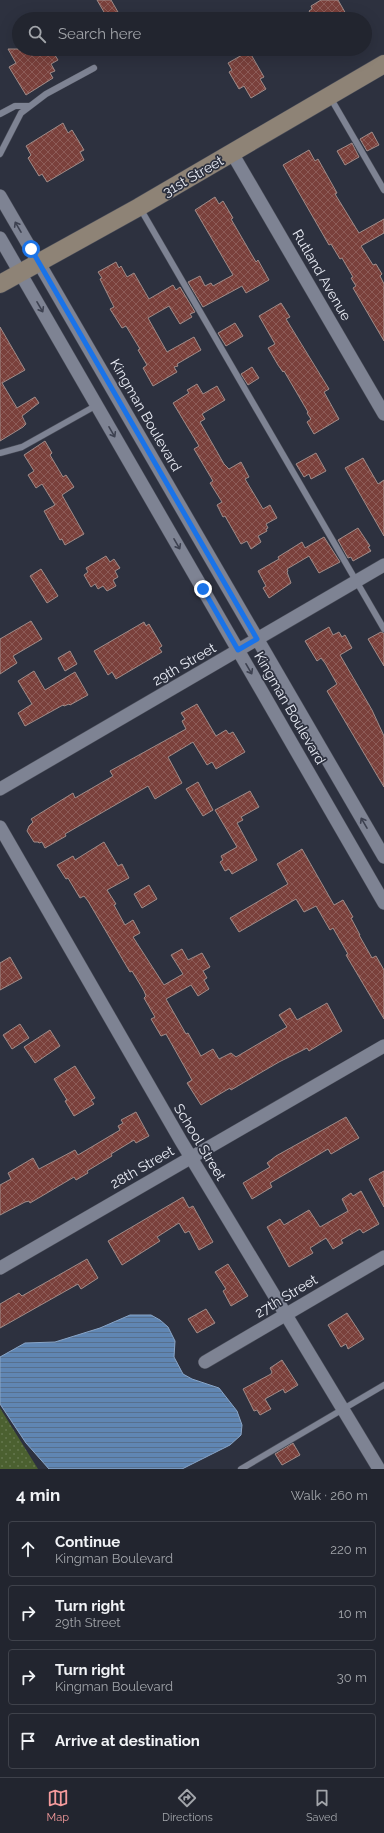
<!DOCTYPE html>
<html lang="en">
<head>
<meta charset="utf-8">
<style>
	:root { --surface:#22252f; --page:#2e313b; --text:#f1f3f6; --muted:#a2a5aa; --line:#3f424b; --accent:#f59b9c }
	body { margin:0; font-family:Raleway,sans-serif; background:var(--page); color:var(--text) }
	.stop { position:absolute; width:12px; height:12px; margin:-9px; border:3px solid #1a73e8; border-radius:50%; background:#fff }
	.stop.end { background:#1a73e8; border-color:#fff; box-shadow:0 1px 4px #0008 }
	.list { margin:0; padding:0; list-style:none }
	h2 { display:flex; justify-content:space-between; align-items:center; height:52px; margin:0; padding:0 16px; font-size:17px }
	h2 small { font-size:13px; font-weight:400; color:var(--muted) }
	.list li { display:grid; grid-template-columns:26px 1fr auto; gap:12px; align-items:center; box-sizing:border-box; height:56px; margin:0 8px 8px; padding:0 8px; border:1px solid var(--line); border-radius:4px }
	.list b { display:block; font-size:15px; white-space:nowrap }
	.list p { margin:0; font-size:13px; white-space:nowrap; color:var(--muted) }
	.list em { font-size:13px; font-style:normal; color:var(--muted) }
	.icon { flex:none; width:22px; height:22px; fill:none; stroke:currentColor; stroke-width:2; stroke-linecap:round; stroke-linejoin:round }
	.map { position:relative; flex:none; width:384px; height:1469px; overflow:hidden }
	.search { position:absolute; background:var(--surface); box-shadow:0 4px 16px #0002; left:12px; right:12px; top:12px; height:44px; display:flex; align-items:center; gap:10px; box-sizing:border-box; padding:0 14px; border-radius:22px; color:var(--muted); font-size:15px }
	.sheet { height:308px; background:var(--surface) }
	nav { display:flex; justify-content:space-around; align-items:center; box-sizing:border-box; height:56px; border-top:1px solid var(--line); background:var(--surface); font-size:11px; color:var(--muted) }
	nav a { display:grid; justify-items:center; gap:2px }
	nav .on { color:var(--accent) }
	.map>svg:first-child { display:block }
</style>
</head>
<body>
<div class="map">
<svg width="384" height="1469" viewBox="0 0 384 1469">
	<defs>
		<pattern id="grass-dots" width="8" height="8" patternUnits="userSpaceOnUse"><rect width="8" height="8" fill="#4b6030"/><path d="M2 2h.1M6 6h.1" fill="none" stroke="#65774f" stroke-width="1.8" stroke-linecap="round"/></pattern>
		<pattern id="water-rules" width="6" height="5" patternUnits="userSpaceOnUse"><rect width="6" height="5" fill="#6086b3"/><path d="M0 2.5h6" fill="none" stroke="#57708e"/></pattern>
		<pattern id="building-cross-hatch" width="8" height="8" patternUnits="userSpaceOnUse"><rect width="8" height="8" fill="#7a403b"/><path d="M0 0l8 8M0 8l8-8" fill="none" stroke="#8d5c58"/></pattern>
	</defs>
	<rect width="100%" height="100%" fill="#2d313f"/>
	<path fill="url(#grass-dots)" d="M 0,1408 L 38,1469 L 0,1469 Z"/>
	<path fill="url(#water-rules)" stroke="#89a5c7" d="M 130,1315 L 151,1315 L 160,1320 L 168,1327 L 175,1341 L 174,1357 L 183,1374 L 192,1379 L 219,1388 L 237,1411 L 242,1425 L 241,1435 L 230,1445 L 182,1469 L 49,1469 L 26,1443 L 0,1404 L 0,1357 L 25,1343 L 55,1342 L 100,1328 Z"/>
	<path fill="url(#building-cross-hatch)" stroke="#a08c89" d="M 97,0 L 111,0 L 122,19 L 108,19 Z
		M 321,0 L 338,0 L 346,14 L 337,19 L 314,19 L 309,11 L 312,9 L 311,6 Z
		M 8,49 L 26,49 L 29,55 L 40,49 L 51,49 L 58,60 L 51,64 L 55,71 L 50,73 L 53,78 L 26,95 L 9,67 L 16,63 Z
		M 249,51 L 264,77 L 260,79 L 266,89 L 251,98 L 244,86 L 239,89 L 229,72 L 232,70 L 228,63 Z
		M 63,123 L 68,133 L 72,130 L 84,150 L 80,152 L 84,160 L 47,182 L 42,174 L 39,176 L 28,158 L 31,155 L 26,146 Z
		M 372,132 L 379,145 L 367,151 L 360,139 Z
		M 352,143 L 359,157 L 345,165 L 337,151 Z
		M 309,150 L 315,161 L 318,159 L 337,193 L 335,194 L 359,233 L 384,219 L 384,233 L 361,246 L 373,265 L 376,264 L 382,274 L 380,276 L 384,284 L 384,341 L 353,288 L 356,286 L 351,278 L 353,277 L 342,258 L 340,259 L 331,244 L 329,245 L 283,165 Z
		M 215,197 L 219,204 L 223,201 L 233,218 L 231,219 L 256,262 L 258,260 L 269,280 L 246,293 L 242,286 L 203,307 L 188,282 L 200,276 L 205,286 L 211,283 L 213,286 L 233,275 L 195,210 Z
		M 116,262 L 119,268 L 121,266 L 127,277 L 134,273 L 149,299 L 173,285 L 176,290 L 180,287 L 195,312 L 190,314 L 192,317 L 180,324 L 169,306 L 148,318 L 167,352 L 194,337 L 201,350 L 177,364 L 178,366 L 174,367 L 177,372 L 153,386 L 143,368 L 147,365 L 138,350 L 140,349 L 126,326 L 122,328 L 110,309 L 114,307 L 100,279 L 102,278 L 98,272 Z
		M 281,303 L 290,317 L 286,319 L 329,389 L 324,392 L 339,419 L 314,434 L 307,422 L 311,419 L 307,413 L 308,412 L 284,371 L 283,372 L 278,365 L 268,348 L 275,344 L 259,316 Z
		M 235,323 L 243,336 L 226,346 L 218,333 Z
		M 0,327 L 25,370 L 2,383 L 17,408 L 35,397 L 39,403 L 22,416 L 26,424 L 23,427 L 0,441 Z
		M 252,367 L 259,378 L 248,385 L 241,374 Z
		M 197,384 L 203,394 L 217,386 L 225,400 L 202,414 L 205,419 L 200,422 L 224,464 L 229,469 L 241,462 L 249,477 L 245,479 L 263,509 L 270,505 L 277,518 L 266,524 L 268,528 L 266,529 L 267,531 L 258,536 L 261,542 L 251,549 L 247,541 L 241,544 L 225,516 L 223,517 L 217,505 L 222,502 L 210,483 L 213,481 L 194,449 L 199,446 L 173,403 L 189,393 L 187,390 Z
		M 45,441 L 52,453 L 50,455 L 63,477 L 66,475 L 74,487 L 62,495 L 84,534 L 65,545 L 62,539 L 60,540 L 44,511 L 55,505 L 42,484 L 36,488 L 28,475 L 34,471 L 24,455 Z
		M 316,453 L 326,471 L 311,479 L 309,474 L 304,477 L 296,464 Z
		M 363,458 L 378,484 L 384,480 L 384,536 L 345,468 Z
		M 358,528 L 370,546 L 368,547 L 371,551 L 353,561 L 351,557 L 348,558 L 338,540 Z
		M 324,537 L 340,562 L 319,573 L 309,556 L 287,569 L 288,571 L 287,572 L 291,583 L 269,598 L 263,588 L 266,586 L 258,571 L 279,559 L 278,557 L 302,542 L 305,548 Z
		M 106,556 L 110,562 L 114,559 L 120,568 L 115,571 L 118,577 L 113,580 L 116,586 L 107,591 L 103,586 L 98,589 L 95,584 L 91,587 L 84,575 L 88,572 L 86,568 Z
		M 41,569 L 58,596 L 47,603 L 30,576 Z
		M 31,621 L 42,639 L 13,656 L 17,663 L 0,674 L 0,639 Z
		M 144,622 L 146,626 L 149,624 L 162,646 L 159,648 L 162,652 L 116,679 L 112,672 L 108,675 L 94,651 Z
		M 329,627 L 333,635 L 339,632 L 342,637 L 345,635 L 352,648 L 340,655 L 372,710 L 384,736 L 384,787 L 327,691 L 337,684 L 325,663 L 321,658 L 317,661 L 305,641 Z
		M 381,632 L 384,633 L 384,666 L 368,639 Z
		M 70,651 L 77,664 L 65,671 L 58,658 Z
		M 34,671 L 45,690 L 75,672 L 88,695 L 70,705 L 69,704 L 64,706 L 63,705 L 25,726 L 18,713 L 32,704 L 18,681 Z
		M 197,704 L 216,736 L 226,730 L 229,734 L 233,732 L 245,752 L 216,769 L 212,762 L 207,765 L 193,742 L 168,757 L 182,783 L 155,799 L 148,786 L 65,834 L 66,836 L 45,848 L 42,842 L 39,843 L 38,842 L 34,842 L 27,831 L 29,826 L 33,822 L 31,819 L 73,793 L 75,798 L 113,776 L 110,771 L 186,729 L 182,721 L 185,719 L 181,713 Z
		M 198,782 L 213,810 L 203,816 L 186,789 Z
		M 250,791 L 259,807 L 241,817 L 243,820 L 237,823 L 257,860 L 232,874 L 229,869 L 225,871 L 220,862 L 223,860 L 221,856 L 237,847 L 215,810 Z
		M 104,842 L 118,866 L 122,864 L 129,878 L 107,890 L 116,904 L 114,905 L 125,925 L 133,920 L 140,933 L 133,937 L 164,985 L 183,974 L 171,955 L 182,949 L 188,960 L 202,953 L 210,967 L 203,971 L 207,978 L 204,980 L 209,989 L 198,996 L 191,985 L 166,999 L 186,1034 L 188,1033 L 201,1056 L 213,1049 L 219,1059 L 231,1053 L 236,1057 L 287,1027 L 279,1015 L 290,1008 L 297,1020 L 327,1003 L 342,1031 L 309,1051 L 307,1048 L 279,1062 L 231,1090 L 230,1088 L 201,1105 L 187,1083 L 192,1080 L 166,1034 L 161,1036 L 151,1019 L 155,1017 L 144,998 L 146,996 L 144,991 L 132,971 L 130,972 L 88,901 L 84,896 L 80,898 L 68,878 L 66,879 L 57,865 L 73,856 L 75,860 Z
		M 302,849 L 334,905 L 343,900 L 353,917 L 351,918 L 360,935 L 359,935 L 372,958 L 376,956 L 384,970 L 384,1019 L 346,955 L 348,954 L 333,928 L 330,930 L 316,906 L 304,912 L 296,899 L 239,932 L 230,918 L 288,884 L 277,864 Z
		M 149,885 L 157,899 L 142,908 L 134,894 Z
		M 10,957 L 22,978 L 0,990 L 0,963 Z
		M 20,1024 L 29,1038 L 12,1049 L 3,1035 Z
		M 50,1030 L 60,1046 L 35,1063 L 24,1047 Z
		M 75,1066 L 95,1098 L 91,1100 L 94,1104 L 74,1116 L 65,1101 L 67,1100 L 54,1079 Z
		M 136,1112 L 149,1136 L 136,1143 L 134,1140 L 111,1154 L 112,1156 L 87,1171 L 88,1173 L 76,1180 L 74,1177 L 30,1203 L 29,1201 L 25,1202 L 0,1215 L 0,1185 L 11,1179 L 8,1173 L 33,1158 L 39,1169 L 75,1150 L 78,1155 L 120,1130 L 118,1126 L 123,1123 L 121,1120 Z
		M 346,1117 L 359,1138 L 331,1154 L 328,1149 L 270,1183 L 272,1187 L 252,1199 L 243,1183 L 270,1167 L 267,1163 L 276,1156 Z
		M 384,1171 L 384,1207 L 369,1179 Z
		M 361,1191 L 379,1224 L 363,1233 L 360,1229 L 341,1240 L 343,1243 L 333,1249 L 326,1238 L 310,1248 L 313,1253 L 289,1267 L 267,1227 L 280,1219 L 284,1225 L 309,1210 L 320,1227 L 348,1211 L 342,1199 L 351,1193 L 353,1196 Z
		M 183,1197 L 189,1208 L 193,1206 L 213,1242 L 199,1250 L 189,1231 L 185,1233 L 179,1223 L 157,1237 L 160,1241 L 122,1265 L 108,1241 Z
		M 87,1259 L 98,1278 L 81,1289 L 78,1284 L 0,1328 L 0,1304 L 19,1293 L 22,1296 Z
		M 228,1264 L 248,1296 L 231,1306 L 223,1291 L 226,1289 L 215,1272 Z
		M 206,1309 L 215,1323 L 197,1333 L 188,1319 Z
		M 347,1313 L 364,1339 L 348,1349 L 346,1344 L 341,1347 L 328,1325 Z
		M 282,1360 L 298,1385 L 285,1393 L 283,1389 L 265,1399 L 271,1409 L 260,1415 L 257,1410 L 254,1411 L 243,1389 L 271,1374 L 272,1372 L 270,1368 Z
		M 293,1443 L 300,1455 L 282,1465 L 275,1454 Z"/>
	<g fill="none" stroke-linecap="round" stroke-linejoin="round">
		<defs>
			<path id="service" d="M 330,97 L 384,190
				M 0,114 L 15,106 L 29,106
				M 0,154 L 21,113 L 46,94 L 94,68
				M 140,208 L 384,629
				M 0,453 L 22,447 L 97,405
				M 241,1469 L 384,1385"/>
			<path id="minor" d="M 232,153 L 384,414
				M 0,196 L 384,857
				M 0,238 L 384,903
				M 0,789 L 384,565
				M 0,827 L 181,1141 L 379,1469
				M 0,1268 L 384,1046
				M 205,1362 L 384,1257"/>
			<path id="secondary" d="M 0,284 L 139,207 L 384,64"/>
		</defs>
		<use href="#service" stroke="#494c58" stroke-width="7"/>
		<use href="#minor" stroke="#494c58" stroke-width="14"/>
		<use href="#secondary" stroke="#494c58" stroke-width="19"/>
		<use href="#service" stroke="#7e8393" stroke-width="6"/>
		<use href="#minor" stroke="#7e8393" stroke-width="13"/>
		<use href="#secondary" stroke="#8e8376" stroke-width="18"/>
	</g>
	<defs><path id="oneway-shaft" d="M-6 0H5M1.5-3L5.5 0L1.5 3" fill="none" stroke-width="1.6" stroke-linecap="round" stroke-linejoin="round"/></defs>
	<g stroke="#3d4150">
		<use href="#oneway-shaft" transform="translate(18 227) rotate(-120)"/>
		<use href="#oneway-shaft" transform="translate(40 307) rotate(60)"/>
		<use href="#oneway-shaft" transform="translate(112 432) rotate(60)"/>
		<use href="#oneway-shaft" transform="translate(177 544) rotate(60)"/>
		<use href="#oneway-shaft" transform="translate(249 669) rotate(60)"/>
		<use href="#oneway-shaft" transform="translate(364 823) rotate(-120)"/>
	</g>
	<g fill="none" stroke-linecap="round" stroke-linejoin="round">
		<path stroke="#1a73e8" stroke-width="5" d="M 31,249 L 257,639 L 238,650 L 203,589"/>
	</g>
	<g text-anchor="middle" stroke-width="3.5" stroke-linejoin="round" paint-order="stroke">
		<g font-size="14" fill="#e9ecf5" stroke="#2d313f">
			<text transform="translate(193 176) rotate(-30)" y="5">31st Street</text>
			<text transform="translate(322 275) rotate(60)" y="5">Rutland Avenue</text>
			<text transform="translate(146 415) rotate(60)" y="5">Kingman Boulevard</text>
			<text transform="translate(184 664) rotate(-30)" y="5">29th Street</text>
			<text transform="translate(290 708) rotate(60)" y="5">Kingman Boulevard</text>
			<text transform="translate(200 1142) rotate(59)" y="5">School Street</text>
			<text transform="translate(142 1167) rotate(-30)" y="5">28th Street</text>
			<text transform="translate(286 1296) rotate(-31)" y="5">27th Street</text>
		</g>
	</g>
</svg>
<div class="stop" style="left:31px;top:249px"></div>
<div class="stop end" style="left:203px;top:589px"></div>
<div class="search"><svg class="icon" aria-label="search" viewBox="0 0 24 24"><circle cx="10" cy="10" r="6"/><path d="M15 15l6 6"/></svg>Search here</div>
</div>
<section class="sheet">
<h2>4 min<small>Walk · 260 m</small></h2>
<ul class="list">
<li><svg class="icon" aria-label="ahead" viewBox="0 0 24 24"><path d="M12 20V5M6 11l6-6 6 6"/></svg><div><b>Continue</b><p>Kingman Boulevard</p></div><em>220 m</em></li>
<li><svg class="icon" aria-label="right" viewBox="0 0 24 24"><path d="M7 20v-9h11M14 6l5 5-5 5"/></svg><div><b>Turn right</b><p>29th Street</p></div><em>10 m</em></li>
<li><svg class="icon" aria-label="right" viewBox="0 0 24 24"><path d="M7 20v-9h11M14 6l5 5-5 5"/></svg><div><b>Turn right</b><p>Kingman Boulevard</p></div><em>30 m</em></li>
<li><svg class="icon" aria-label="arrive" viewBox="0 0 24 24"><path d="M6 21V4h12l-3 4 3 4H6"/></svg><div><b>Arrive at destination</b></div></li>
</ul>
</section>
<nav>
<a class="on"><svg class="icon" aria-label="map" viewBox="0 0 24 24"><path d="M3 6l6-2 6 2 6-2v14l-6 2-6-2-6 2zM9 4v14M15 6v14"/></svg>Map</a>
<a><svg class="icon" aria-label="directions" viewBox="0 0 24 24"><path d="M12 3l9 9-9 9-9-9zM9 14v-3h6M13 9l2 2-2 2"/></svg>Directions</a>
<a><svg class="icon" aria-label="saved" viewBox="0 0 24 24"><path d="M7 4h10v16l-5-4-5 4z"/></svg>Saved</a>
</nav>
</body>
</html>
